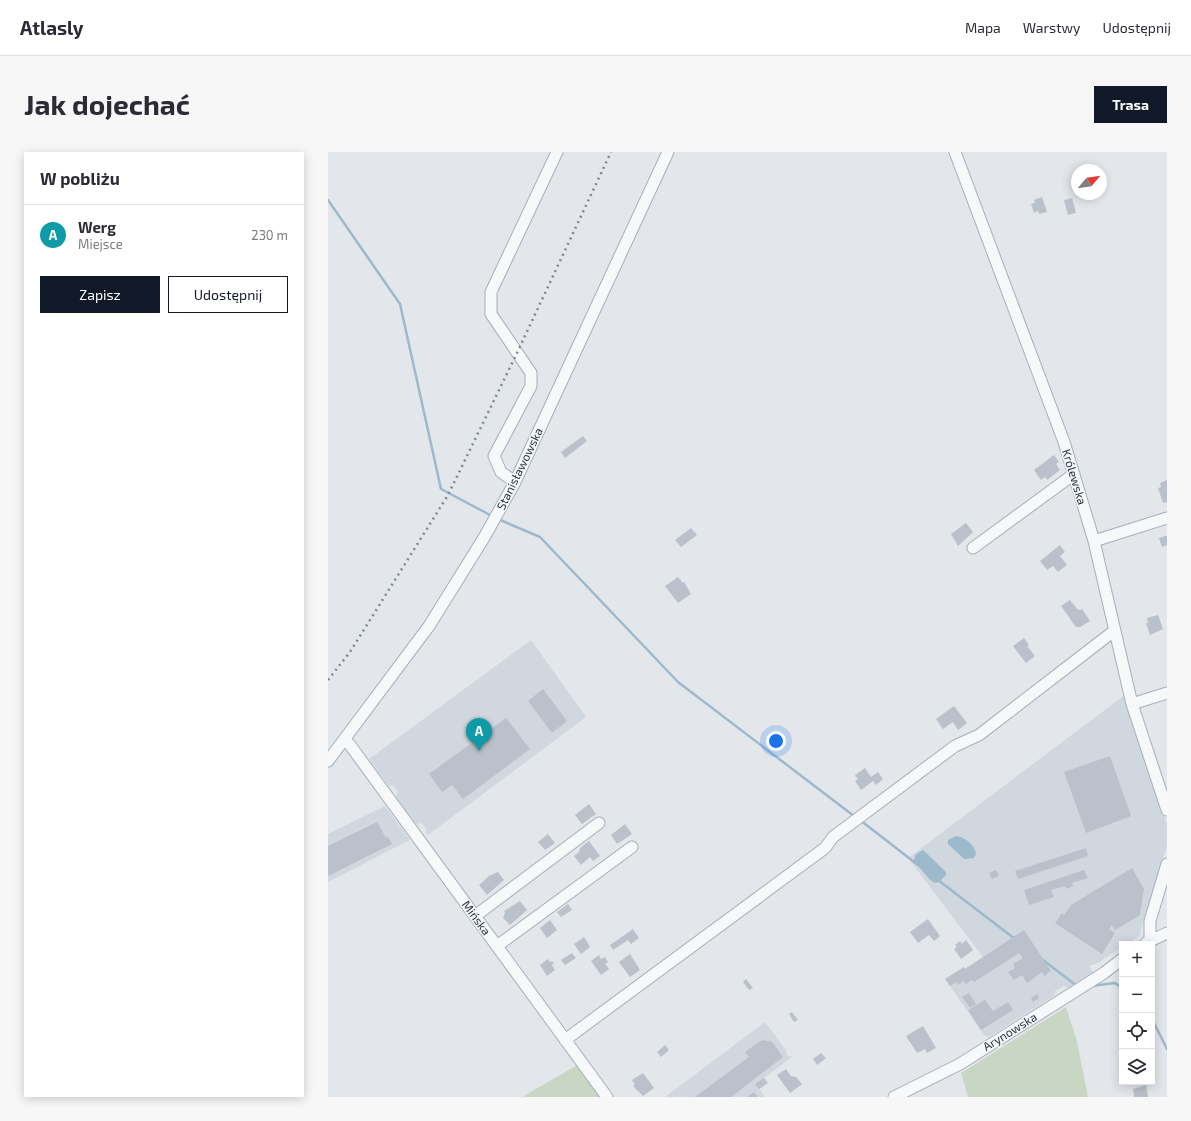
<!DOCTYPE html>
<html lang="pl">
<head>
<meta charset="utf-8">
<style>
	:root { --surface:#fff; --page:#f7f7f7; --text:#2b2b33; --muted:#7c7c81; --line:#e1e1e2; --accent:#111827 }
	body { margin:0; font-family:"Exo 2",sans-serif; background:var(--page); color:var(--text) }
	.controls { position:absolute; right:12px; bottom:12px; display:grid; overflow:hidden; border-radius:0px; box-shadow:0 2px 10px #0003 }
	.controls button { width:36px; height:36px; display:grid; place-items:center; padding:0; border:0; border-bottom:1px solid var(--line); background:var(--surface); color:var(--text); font:20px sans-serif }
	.compass { position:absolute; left:743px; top:12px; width:36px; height:36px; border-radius:50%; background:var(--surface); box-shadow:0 2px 10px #0003; rotate:61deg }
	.you { position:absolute; left:448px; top:589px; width:14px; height:14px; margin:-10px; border:3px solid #fff; border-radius:50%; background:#1a73e8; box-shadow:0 0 0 6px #1a73e833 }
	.badge { display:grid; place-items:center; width:26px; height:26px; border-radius:50%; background:var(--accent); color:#fff; font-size:13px; font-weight:700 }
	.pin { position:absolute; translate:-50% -33px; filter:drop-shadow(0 1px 2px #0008) }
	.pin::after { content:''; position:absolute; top:21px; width:14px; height:12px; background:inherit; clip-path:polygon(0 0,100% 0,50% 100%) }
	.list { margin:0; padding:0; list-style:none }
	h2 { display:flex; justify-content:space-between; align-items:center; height:52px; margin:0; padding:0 16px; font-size:17px }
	h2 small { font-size:13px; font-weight:400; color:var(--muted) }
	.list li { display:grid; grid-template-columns:26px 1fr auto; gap:12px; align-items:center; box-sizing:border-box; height:60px; padding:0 16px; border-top:1px solid var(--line) }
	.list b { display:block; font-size:15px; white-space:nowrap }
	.list p { margin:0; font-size:13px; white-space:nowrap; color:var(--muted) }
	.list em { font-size:13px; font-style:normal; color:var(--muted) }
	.actions { display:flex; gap:8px; padding:12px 16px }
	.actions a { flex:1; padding:9px 0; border:1px solid var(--accent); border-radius:0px; text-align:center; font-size:14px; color:var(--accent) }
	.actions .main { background:var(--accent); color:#fff }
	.icon { flex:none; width:22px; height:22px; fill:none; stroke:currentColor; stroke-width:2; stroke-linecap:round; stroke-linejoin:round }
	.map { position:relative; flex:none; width:839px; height:945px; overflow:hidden; border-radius:0px }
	header { display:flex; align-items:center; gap:24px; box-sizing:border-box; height:56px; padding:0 20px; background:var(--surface); border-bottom:1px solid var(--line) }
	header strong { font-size:19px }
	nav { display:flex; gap:22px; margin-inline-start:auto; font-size:14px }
	.intro { display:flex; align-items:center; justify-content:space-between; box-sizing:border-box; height:96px; padding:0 24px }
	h1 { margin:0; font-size:28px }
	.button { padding:10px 18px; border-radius:0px; background:var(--accent); color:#fff; font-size:14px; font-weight:700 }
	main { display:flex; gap:24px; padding:0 24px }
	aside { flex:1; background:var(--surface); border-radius:0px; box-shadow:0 2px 10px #0003 }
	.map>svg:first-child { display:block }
</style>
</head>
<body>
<header>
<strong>Atlasly</strong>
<nav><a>Mapa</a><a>Warstwy</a><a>Udostępnij</a></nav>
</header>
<div class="intro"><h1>Jak dojechać</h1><a class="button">Trasa</a></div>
<main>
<aside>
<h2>W pobliżu<small></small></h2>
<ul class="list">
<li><span class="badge" style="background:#0f9aa8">A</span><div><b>Werg</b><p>Miejsce</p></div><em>230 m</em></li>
</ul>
<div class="actions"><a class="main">Zapisz</a><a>Udostępnij</a></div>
</aside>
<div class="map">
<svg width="839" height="945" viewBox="0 0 839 945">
	<rect width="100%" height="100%" fill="#e3e7ec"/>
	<path fill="#d1d7de" d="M 203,488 L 258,565 L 100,683 L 97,680 L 99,678 L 94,671 L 88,672 L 68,645 L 70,640 L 65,633 L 61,634 L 41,607 Z
		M 798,542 L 839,672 L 839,693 L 811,784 L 799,792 L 794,792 L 794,795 L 770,811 L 761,814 L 765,820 L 740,836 L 736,834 L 727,839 L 727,843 L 661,885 L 656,883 L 617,827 L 636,815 L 637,817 L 655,805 L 580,706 Z
		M 57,654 L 82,688 L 0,730 L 0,682 Z
		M 437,870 L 458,898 L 459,903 L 464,905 L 428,932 L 437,945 L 337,945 Z"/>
	<path fill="#cad6c4" d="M 738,855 L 749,889 L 760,945 L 640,945 L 633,921 Z
		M 251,912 L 275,945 L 194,945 Z"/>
	<path fill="#9db9cc" d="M 628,684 C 637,685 647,693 648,702 L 646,706 L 636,707 L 620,692 L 620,688 Z
		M 595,698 L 618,720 L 618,723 L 611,730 L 607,731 L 602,728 L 586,709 L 587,703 Z"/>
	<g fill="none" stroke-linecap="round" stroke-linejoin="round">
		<path stroke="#9db9cc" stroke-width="2.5" d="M 0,48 L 72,152 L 113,337 L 164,364
			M 170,367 L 212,385 L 350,530 L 526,664
			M 532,668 L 590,713
			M 610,728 L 687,787
			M 715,808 L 749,834
			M 763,834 L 787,831 L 794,836
			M 824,867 L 839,897"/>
	</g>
	<path fill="#bac1ca" d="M 714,45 L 719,60 L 711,62 L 710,59 L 706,61 L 703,52 L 707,51 L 706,48 Z
		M 744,46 L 748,61 L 740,63 L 736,48 Z
		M 255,284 L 259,289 L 237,306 L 233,300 Z
		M 726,303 L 731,310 L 728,312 L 732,318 L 719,328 L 717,325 L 713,328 L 706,318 Z
		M 839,328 L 839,350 L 835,351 L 830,336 L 833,335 L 832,331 Z
		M 638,371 L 645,380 L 630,394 L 623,382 Z
		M 363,376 L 369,383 L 353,395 L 347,388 Z
		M 837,384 L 839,384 L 839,393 L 834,395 L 831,386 Z
		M 732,393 L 737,400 L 732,404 L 739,413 L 730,420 L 725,414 L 719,418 L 712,409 Z
		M 350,425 L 355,431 L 356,430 L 363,442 L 350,451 L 337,434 Z
		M 742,448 L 749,457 L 752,458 L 754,457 L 762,469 L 752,475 L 748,475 L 745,471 L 733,454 Z
		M 830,463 L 835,477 L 822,483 L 818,471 L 820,471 L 819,466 Z
		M 696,486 L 701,493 L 699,494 L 707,504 L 698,511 L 685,494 Z
		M 215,537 L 239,569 L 224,581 L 200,549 Z
		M 626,554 L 639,571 L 630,578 L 625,570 L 615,577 L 608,567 Z
		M 178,566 L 202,597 L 135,647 L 124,633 L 114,640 L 101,622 Z
		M 782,604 L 803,664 L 758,681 L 736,620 Z
		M 537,616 L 543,625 L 550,620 L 555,627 L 548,633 L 545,629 L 533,638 L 527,629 L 530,627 L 527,623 Z
		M 261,652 L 268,662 L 254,672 L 247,663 Z
		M 49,670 L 58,686 L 60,685 L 64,692 L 0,724 L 0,694 Z
		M 297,672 L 304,682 L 289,692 L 283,683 Z
		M 220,682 L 227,691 L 217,698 L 210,690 Z
		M 261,689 L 272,704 L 265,709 L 262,705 L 253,713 L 246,704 L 251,700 L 252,696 Z
		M 758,696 L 760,704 L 690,727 L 687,719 Z
		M 804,716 L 816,737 L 812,763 L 787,778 L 784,773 L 781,777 L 787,781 L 774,802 L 727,771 L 734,761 L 736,763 L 743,753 Z
		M 668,718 L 671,724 L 664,727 L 661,721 Z
		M 756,718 L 760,726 L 744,731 L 745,734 L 738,737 L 737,734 L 723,738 L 726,745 L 701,753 L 696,738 Z
		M 170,720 L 176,728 L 159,743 L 151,733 L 161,724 Z
		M 192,749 L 199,758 L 182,773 L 175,766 L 177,761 L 176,759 Z
		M 240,752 L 244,758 L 233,765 L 229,760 Z
		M 600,767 L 612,784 L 606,789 L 601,783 L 590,791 L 582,780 Z
		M 222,768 L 229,778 L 219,786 L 212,776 Z
		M 305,777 L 311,786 L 303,792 L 300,788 L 285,798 L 282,793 Z
		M 696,778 L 723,819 L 716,824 L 714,820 L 699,831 L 694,823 L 686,828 L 680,820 L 687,816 L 685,812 L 695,806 L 691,801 L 646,830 L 644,828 L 638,832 L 636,829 L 630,833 L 628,830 L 622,834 L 617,827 L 636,815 L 637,817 Z
		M 256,785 L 262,795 L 253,802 L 246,792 Z
		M 638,788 L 645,798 L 633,807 L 626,797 L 629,795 L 627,793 L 632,789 L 634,792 Z
		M 244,801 L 248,806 L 237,813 L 233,808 Z
		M 302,802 L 312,818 L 302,825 L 291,810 Z
		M 271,803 L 273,807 L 277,805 L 280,810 L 277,812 L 281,817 L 273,823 L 263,809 Z
		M 220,807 L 222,810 L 224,809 L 226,811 L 224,813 L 227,818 L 219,824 L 212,813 Z
		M 418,827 L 425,836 L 421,838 L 415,830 Z
		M 641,841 L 648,852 L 642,856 L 634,845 Z
		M 709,842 L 711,846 L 705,850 L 703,846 Z
		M 657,848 L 665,859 L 680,850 L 685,858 L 653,878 L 640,858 Z
		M 464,860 L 470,868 L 466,870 L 461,862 Z
		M 595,874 L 608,896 L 599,901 L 597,897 L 589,901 L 578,884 Z
		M 434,888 L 444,890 L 455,905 L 403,945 L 367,945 L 421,905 L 417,900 Z
		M 337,893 L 341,898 L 333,905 L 329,900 Z
		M 493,901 L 498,906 L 489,913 L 485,907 Z
		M 458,917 L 463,924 L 468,925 L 474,932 L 462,941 L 449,923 Z
		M 315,921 L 326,936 L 315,944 L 305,934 L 307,933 L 304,928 Z
		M 436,926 L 440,931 L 431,937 L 427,932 Z
		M 818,933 L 820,945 L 806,945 L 805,937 Z
		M 426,940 L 430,945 L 419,945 Z"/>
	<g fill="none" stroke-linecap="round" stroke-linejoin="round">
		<defs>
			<path id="minor" d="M 627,0 L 736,290 L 766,389 L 804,552 L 839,658
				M 187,330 L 173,320 L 166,304 L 203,234 L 203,221 L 163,162 L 163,140 L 229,0
				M 766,389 L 839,366
				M 645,396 L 746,322
				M 804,552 L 839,541
				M 17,588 L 22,593 L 279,945
				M 0,609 L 101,474 L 157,384 L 187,330 L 340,0
				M 147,764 L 271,671
				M 822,789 L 822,769 L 839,712
				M 818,791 L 839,781
				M 169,794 L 304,695
				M 237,888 L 497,696 L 505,685 L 627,594 L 651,583 L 786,479
				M 566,945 L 632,912 L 776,821 L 794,807"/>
		</defs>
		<use href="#minor" stroke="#a8aeb7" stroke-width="13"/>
		<use href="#minor" stroke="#f6f8fa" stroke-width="11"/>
		<path stroke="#7c8896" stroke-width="2.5" stroke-dasharray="2 4" stroke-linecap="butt" d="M 0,528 L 22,500 L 120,343 L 189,201 L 283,0"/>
	</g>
	<g text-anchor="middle" stroke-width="3" stroke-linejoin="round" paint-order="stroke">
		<g font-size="12" fill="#2a3645" stroke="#f3f6f9">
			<text transform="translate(192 317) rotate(-64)" y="4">Stanisławowska</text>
			<text transform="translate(746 325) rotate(73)" y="4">Królewska</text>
			<text transform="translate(148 766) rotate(54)" y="4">Mińska</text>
			<text transform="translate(682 880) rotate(-32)" y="4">Arynowska</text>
		</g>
	</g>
</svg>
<div class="controls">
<button>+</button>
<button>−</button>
<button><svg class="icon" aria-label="locate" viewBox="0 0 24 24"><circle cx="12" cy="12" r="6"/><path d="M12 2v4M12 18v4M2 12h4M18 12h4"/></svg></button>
<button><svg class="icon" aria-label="layers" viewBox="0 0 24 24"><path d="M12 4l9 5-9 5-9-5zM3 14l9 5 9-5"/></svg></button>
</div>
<svg class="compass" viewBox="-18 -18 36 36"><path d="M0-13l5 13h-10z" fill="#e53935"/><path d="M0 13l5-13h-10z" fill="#7c7c81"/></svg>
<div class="you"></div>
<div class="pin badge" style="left:151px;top:599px;background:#0f9aa8">A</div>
</div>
</main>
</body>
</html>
